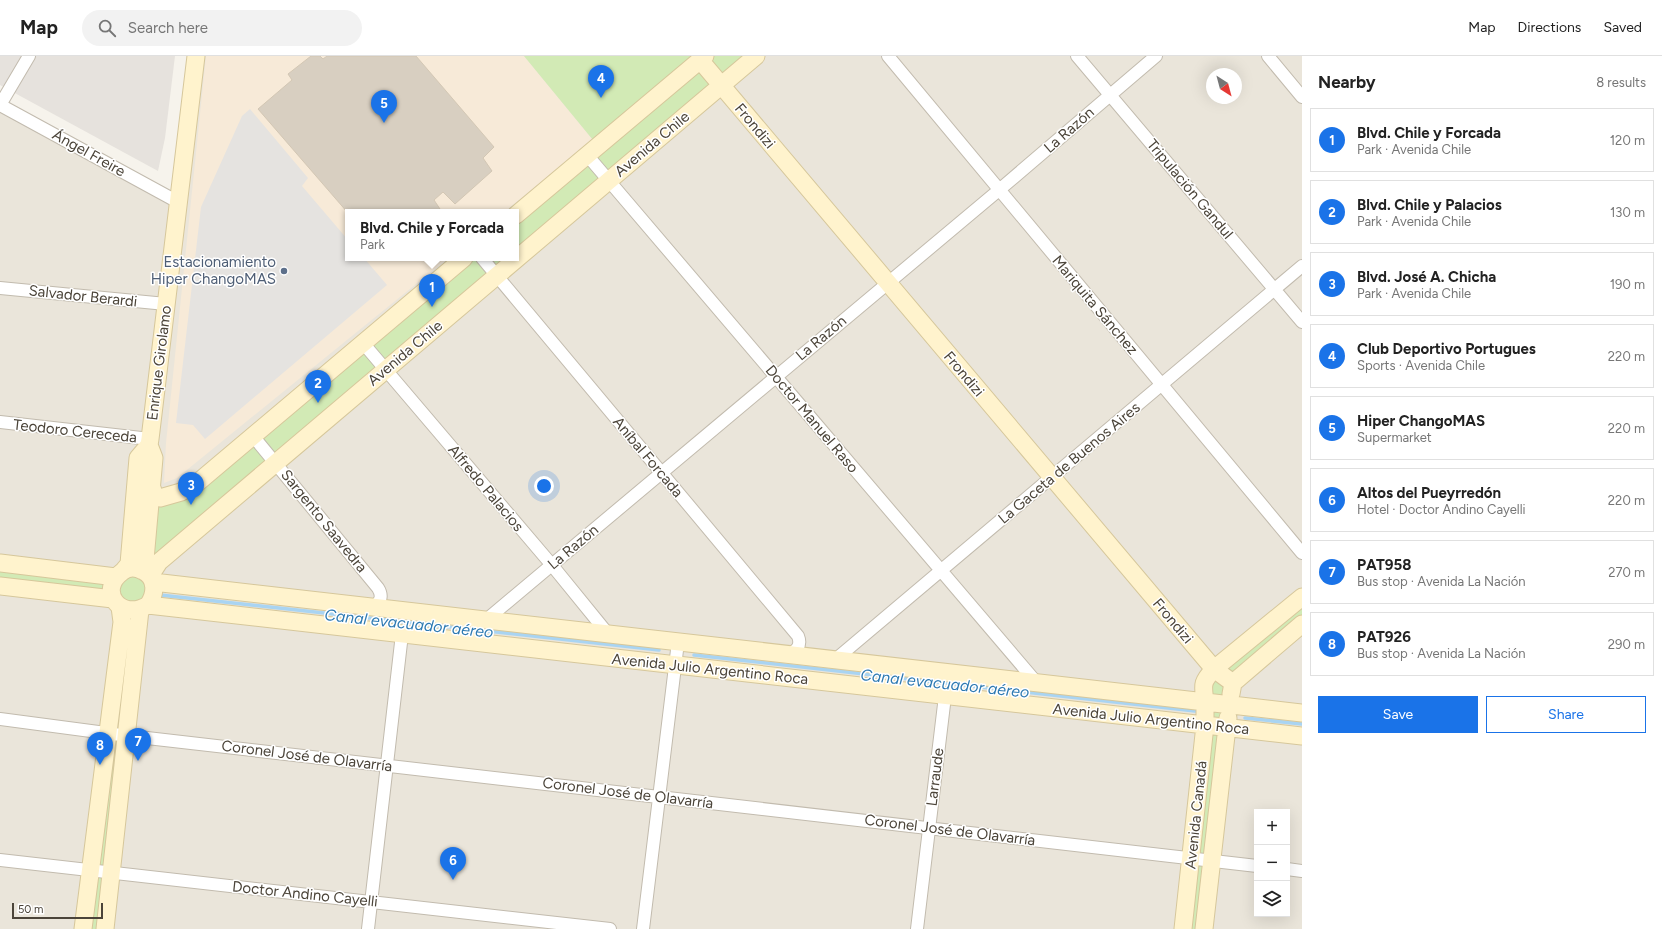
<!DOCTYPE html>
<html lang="en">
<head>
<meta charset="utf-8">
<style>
	:root { --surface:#fff; --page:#f2f2f2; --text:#222; --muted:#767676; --line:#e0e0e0; --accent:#1a73e8 }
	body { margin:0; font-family:Figtree,sans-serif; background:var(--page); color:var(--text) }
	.controls { position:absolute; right:12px; bottom:12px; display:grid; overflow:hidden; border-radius:0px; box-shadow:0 4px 16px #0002 }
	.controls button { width:36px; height:36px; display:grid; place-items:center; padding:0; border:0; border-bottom:1px solid var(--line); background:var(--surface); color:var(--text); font:20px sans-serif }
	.compass { position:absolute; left:1206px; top:12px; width:36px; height:36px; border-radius:50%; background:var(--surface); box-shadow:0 4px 16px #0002; rotate:144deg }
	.scale { position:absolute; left:12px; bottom:10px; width:91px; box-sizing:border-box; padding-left:4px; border:2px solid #4b4439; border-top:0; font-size:11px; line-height:14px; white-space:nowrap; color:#4b4439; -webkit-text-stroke:3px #fff; paint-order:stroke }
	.you { position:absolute; left:544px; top:430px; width:14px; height:14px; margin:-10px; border:3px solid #fff; border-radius:50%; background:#1a73e8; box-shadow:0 0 0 6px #1a73e833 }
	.badge { display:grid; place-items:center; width:26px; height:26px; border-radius:50%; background:var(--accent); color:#fff; font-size:13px; font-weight:700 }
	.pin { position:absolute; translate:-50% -33px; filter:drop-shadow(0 1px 2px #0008) }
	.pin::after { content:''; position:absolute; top:21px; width:14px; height:12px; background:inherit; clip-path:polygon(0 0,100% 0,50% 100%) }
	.popup { position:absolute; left:345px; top:153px; width:174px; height:52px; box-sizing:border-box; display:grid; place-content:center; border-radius:0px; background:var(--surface); filter:drop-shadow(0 1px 3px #0005); font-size:13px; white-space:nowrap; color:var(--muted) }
	.popup b { font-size:15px; color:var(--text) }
	.popup::after { content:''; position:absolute; left:50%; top:100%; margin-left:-8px; border:8px solid transparent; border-top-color:var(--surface) }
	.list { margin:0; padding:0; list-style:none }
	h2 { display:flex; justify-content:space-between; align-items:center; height:52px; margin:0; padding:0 16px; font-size:17px }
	h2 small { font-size:13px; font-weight:400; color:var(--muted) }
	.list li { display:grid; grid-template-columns:26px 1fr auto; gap:12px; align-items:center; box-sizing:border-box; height:64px; margin:0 8px 8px; padding:0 8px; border:1px solid var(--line); border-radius:0px }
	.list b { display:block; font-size:15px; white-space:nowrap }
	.list p { margin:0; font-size:13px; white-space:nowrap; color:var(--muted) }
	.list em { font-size:13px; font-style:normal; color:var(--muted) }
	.actions { display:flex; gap:8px; padding:12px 16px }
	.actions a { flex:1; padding:9px 0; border:1px solid var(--accent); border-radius:0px; text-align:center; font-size:14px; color:var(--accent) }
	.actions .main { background:var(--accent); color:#fff }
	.icon { flex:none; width:22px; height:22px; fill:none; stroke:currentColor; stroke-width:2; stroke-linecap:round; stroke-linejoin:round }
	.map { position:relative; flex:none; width:1302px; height:873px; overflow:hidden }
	header { display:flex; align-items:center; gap:24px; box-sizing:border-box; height:56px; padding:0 20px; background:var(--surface); border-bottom:1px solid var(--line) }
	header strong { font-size:19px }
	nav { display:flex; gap:22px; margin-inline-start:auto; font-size:14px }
	.search { width:280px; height:36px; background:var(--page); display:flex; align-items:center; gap:10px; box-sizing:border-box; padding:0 14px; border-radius:22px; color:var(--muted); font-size:15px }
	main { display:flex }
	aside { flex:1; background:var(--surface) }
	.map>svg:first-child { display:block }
</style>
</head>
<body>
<header>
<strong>Map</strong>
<div class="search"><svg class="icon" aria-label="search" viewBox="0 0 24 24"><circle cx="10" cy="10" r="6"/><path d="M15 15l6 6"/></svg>Search here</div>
<nav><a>Map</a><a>Directions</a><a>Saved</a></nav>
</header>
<main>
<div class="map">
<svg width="1302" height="873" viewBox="0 0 1302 873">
	<rect width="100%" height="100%" fill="#f6f3ec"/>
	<path fill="#eae5da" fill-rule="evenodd" d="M 196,0 L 1302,0 L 1302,873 L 0,873 L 0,49 L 178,146 ZM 1212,18 L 1236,18 L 1236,42 L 1212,42 ZM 348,156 L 516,156 L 516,202 L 348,202 ZM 1257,756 L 1287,756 L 1287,858 L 1257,858 Z"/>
	<path fill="#f7ead8" d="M 206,0 L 524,0 L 593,84 L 504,156 L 348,156 L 348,202 L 448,202 L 177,422 L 164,427 L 166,387 Z"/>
	<path fill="#e6e2dd" d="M 0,0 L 175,0 L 165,82 L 158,115 L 0,29 Z"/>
	<path fill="#d2eab5" d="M 524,0 L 693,0 L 593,84 Z
		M 705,0 L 756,0 L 159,506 L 148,549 L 105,873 L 83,873 L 120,551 L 0,530 L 0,507 L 116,521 L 152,432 L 171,440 L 464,202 L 516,202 L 516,159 Z
		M 1302,541 L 1302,568 L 1233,627 L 1204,873 L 1183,873 L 1202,632 Z"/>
	<path fill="#e5e3e0" d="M 250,53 L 308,122 L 302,130 L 348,184 L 348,202 L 364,202 L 387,229 L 205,383 L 193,369 L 176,367 L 201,151 L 242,60 Z"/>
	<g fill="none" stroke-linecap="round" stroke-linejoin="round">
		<path stroke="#a9d4f2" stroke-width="3.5" d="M 160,539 L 659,594
			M 694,599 L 1195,655
			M 1245,662 L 1302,668"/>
	</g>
	<path fill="#d8cfc1" stroke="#d3c7b4" d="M 311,0 L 320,0 L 323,3 L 327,0 L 416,0 L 494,91 L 483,102 L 492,115 L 455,148 L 443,136 L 434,144 L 442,156 L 348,157 L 258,53 L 292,24 L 288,18 Z"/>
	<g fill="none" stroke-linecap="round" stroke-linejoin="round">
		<defs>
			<path id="street" d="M 888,0 L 1302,497
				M 1077,0 L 1302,266
				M 1268,0 L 1302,41
				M 0,49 L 178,146
				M 0,49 L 29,0
				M 587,99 L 1036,626
				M 482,202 L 798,580 C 802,590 796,596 787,598
				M 0,232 L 166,248
				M 363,287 L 551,508 L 608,578
				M 0,366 L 150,383
				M 253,380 L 378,532 C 383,540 381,547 372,551
				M 486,564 L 999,134 L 1156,0
				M 836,603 L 1302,210
				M 0,663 L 121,679 L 1257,810
				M 0,804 L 610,873
				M 1287,813 L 1302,815
				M 368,873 L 402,578
				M 643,873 L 678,586
				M 917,873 L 945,640"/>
			<path id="secondary" d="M 700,4 L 1214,613 L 1233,627
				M 516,159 L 705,0
				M 152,432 L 154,438 L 160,442 L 181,436 L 196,428 L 464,202
				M 0,507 L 116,521
				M 124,514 L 129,508 L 138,402 L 149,389 L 150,383 L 196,0
				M 144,515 L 154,402 L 149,389
				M 150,520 L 159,506 L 756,0
				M 153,526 L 1302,657
				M 0,530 L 113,543
				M 148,549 C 156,538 157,522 143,515 C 136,511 128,511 122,516 C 97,534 120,566 148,549 L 1302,680
				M 1231,638 L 1233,627 L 1302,568
				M 83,873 L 122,566 L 120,551
				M 105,873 L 140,554
				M 1183,873 L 1205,669 C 1205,661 1205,654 1205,646 C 1203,629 1201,627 1214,613 L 1302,541
				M 1204,873 L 1228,662"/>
		</defs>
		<use href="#street" stroke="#c2bbae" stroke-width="14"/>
		<use href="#secondary" stroke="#d6c79b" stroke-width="19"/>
		<use href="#street" stroke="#fff" stroke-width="12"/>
		<use href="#secondary" stroke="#fff3cd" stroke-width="17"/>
	</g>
	<circle fill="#5c6f8a" stroke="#fff" stroke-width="1.5" cx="284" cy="215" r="4"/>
	<g text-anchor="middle" stroke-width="3" stroke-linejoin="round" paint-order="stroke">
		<g font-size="15" fill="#4b4439" stroke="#fff">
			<text transform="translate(755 70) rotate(50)" y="5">Frondizi</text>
			<text transform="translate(1069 74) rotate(-41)" y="5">La Razón</text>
			<text transform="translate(652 88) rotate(-40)" y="5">Avenida Chile</text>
			<text transform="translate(89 97) rotate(29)" y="5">Ángel Freire</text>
			<text transform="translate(1190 133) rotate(50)" y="5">Tripulación Gandul</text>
			<text transform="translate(83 240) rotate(6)" y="5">Salvador Berardi</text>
			<text transform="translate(1095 249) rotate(50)" y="5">Mariquita Sánchez</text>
			<text transform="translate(821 282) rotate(-40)" y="5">La Razón</text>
			<text transform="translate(405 297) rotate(-40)" y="5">Avenida Chile</text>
			<text transform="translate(159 307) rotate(-83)" y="5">Enrique Girolamo</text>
			<text transform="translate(964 318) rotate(50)" y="5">Frondizi</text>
			<text transform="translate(812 363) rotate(50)" y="5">Doctor Manuel Raso</text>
			<text transform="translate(75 375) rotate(6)" y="5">Teodoro Cereceda</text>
			<text transform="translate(648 401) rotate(50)" y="5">Aníbal Forcada</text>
			<text transform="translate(1069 407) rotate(-40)" y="5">La Gaceta de Buenos Aires</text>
			<text transform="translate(486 432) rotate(50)" y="5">Alfredo Palacios</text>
			<text transform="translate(324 465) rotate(51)" y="5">Sargento Saavedra</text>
			<text transform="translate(573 491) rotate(-40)" y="5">La Razón</text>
			<text transform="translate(1173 565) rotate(50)" y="5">Frondizi</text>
			<text transform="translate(710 613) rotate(6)" y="5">Avenida Julio Argentino Roca</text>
			<text transform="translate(1151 663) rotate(6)" y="5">Avenida Julio Argentino Roca</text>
			<text transform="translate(307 700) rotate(7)" y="5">Coronel José de Olavarría</text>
			<text transform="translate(935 721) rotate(-83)" y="5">Larraude</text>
			<text transform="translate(628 737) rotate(7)" y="5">Coronel José de Olavarría</text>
			<text transform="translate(1196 759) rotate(-84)" y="5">Avenida Canadá</text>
			<text transform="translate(950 774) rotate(7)" y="5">Coronel José de Olavarría</text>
			<text transform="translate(305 838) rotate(6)" y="5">Doctor Andino Cayelli</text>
		</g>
		<g font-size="15" fill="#4e5e75" stroke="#fff" text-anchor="end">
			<text x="276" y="211">Estacionamiento<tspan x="276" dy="17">Hiper ChangoMAS</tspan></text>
		</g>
		<g font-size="16" font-style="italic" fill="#2e7ab2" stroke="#fff">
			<text transform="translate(409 567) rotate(6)" y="6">Canal evacuador aéreo</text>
			<text transform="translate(945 627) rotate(6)" y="6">Canal evacuador aéreo</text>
		</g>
	</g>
</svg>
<div class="controls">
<button>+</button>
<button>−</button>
<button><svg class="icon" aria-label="layers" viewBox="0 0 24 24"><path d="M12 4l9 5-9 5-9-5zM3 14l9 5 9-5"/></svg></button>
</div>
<svg class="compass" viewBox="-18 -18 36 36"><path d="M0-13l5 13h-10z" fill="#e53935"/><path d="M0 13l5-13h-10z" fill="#767676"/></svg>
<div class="scale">50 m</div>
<div class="you"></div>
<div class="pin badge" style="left:432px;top:251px">1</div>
<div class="popup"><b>Blvd. Chile y Forcada</b>Park</div>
<div class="pin badge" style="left:318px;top:347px">2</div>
<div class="pin badge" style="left:191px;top:449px">3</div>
<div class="pin badge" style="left:601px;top:42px">4</div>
<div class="pin badge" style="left:384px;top:67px">5</div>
<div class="pin badge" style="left:453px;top:824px">6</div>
<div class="pin badge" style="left:138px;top:705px">7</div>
<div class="pin badge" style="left:100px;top:709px">8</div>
</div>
<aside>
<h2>Nearby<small>8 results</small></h2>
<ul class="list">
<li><span class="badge">1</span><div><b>Blvd. Chile y Forcada</b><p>Park · Avenida Chile</p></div><em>120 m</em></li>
<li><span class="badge">2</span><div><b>Blvd. Chile y Palacios</b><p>Park · Avenida Chile</p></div><em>130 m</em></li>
<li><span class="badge">3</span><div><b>Blvd. José A. Chicha</b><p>Park · Avenida Chile</p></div><em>190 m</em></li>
<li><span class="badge">4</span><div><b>Club Deportivo Portugues</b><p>Sports · Avenida Chile</p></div><em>220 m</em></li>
<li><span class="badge">5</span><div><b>Hiper ChangoMAS</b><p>Supermarket</p></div><em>220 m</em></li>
<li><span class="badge">6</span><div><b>Altos del Pueyrredón</b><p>Hotel · Doctor Andino Cayelli</p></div><em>220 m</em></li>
<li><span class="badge">7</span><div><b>PAT958</b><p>Bus stop · Avenida La Nación</p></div><em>270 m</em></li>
<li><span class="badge">8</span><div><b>PAT926</b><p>Bus stop · Avenida La Nación</p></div><em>290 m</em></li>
</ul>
<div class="actions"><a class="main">Save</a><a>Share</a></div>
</aside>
</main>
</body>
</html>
